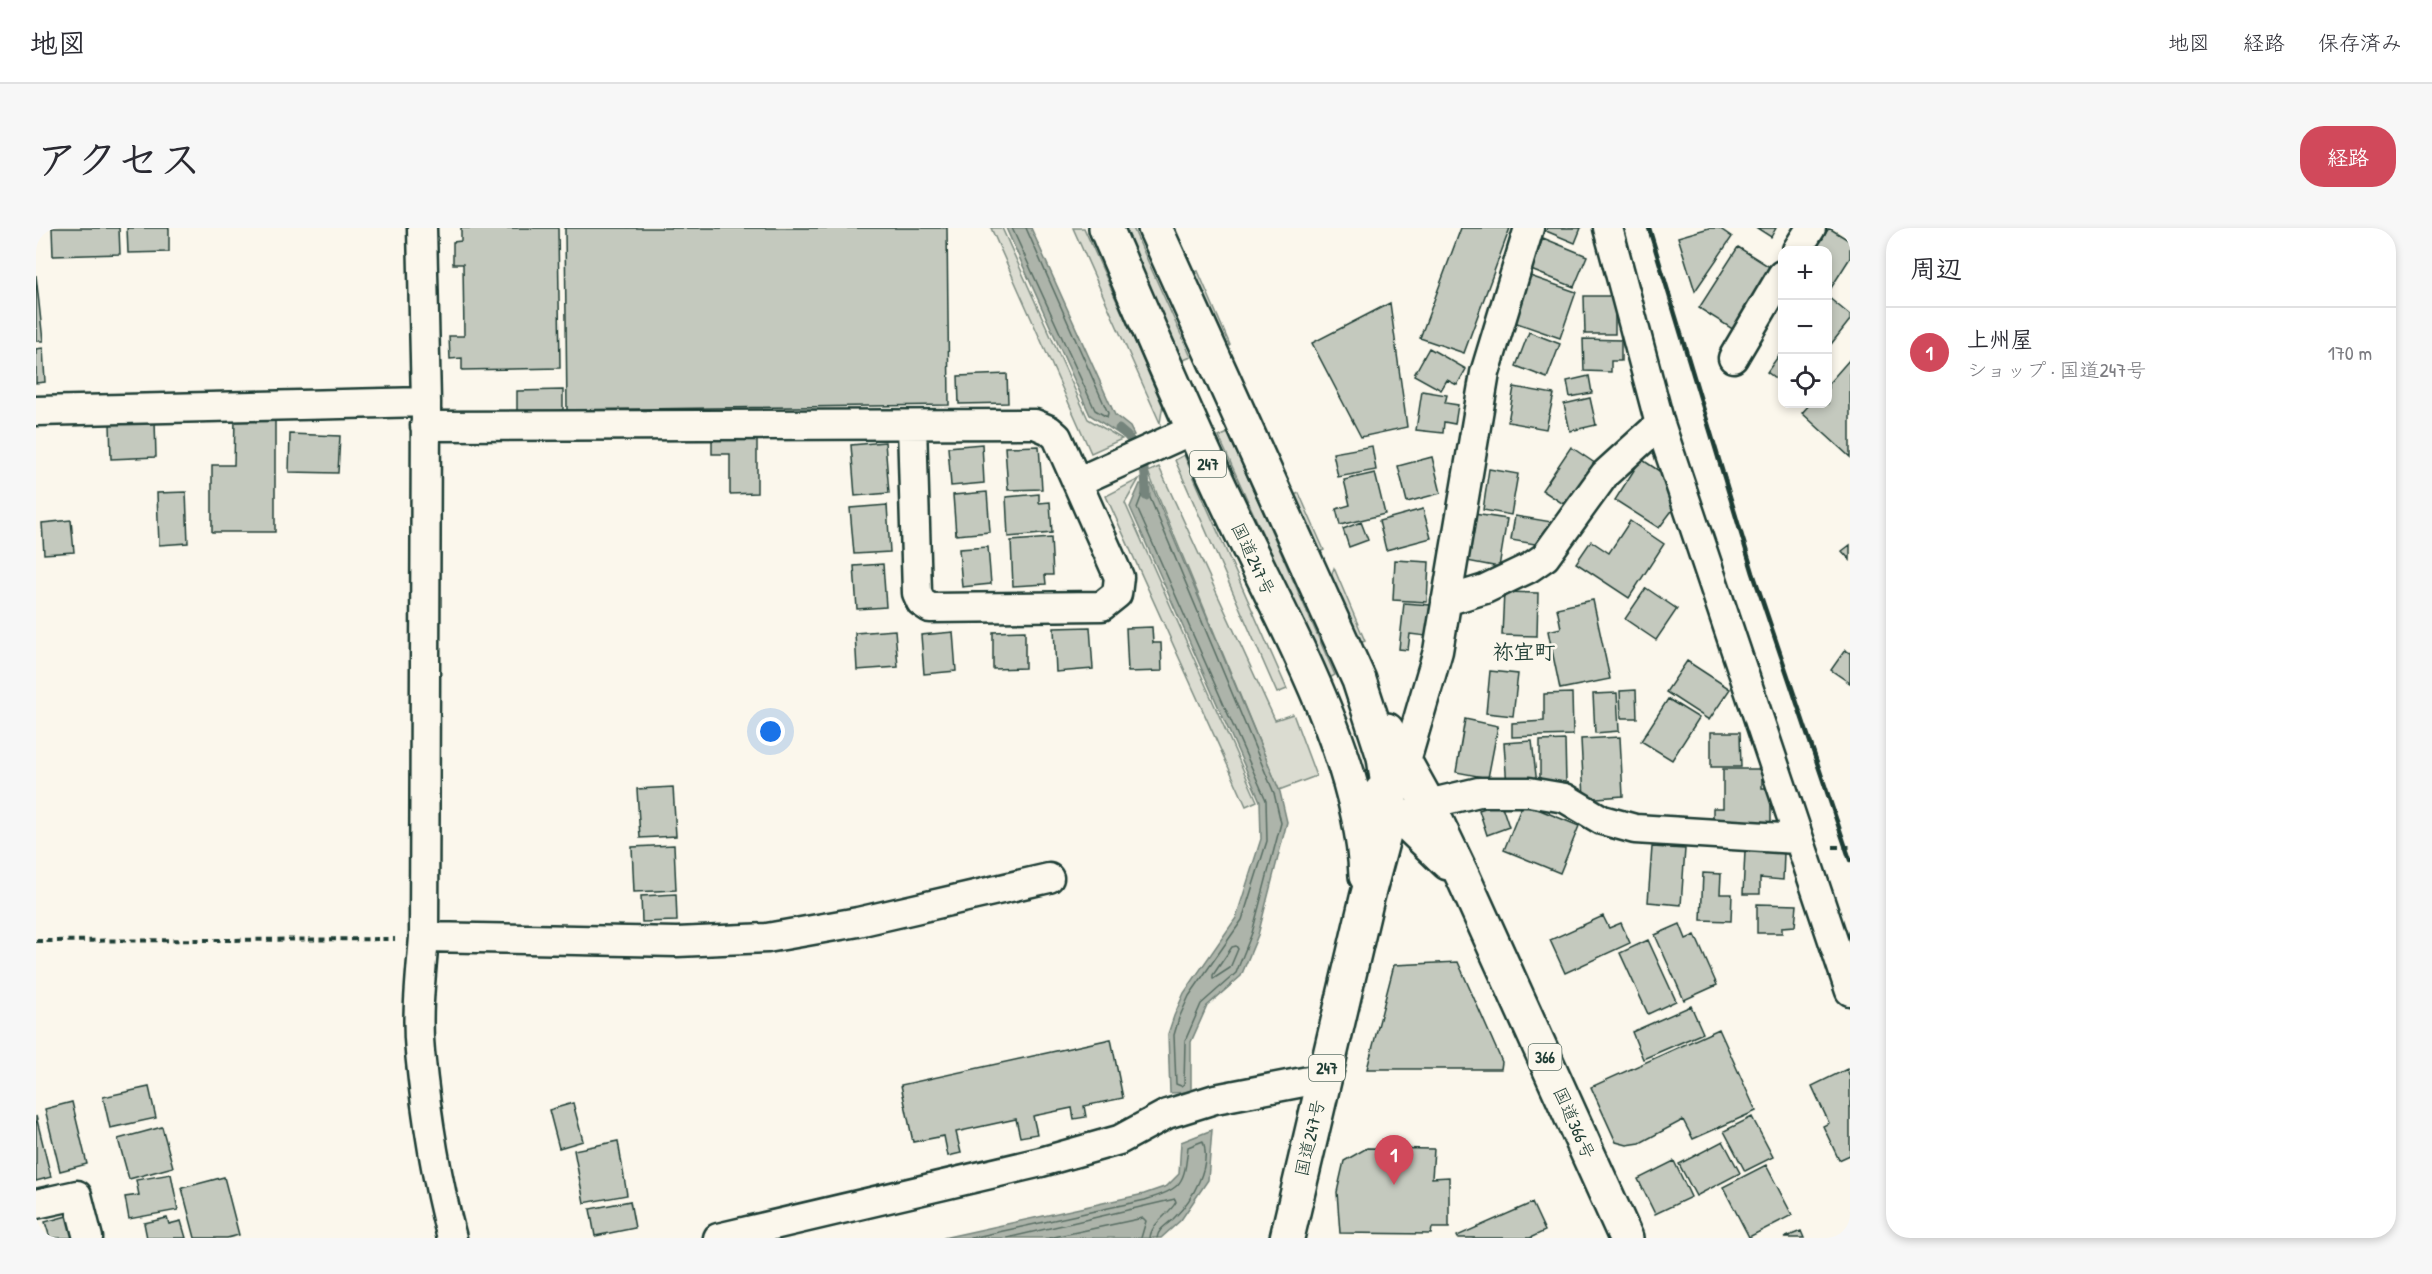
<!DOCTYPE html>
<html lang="ja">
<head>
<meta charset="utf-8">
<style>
	:root { --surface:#fff; --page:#f7f7f7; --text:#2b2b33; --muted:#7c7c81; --line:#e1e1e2; --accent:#d1495b }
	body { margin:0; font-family:"Patrick Hand","Klee One",sans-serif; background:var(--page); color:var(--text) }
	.controls { position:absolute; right:18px; top:18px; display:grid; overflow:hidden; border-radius:12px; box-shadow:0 3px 9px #0003 }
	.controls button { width:54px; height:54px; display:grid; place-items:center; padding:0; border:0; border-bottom:2px solid var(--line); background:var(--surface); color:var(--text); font:30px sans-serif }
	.you { position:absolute; left:735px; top:504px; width:21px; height:21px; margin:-15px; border:4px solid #fff; border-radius:50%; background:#1a73e8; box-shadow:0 0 0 9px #1a73e833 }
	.badge { display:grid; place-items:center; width:39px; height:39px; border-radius:50%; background:var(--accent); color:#fff; font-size:20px; font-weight:700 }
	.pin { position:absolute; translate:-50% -50px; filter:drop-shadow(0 2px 3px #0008) }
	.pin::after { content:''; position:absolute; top:32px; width:21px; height:18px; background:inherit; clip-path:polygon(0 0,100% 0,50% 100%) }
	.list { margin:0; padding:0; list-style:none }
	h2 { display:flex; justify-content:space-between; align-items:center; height:78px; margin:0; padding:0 24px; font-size:26px }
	h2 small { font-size:20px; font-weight:400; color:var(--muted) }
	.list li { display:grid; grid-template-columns:39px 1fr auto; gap:18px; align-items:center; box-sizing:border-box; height:90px; padding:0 24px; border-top:2px solid var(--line) }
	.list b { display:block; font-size:22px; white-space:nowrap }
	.list p { margin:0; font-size:20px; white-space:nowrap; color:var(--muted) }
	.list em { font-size:20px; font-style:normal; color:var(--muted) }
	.icon { flex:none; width:33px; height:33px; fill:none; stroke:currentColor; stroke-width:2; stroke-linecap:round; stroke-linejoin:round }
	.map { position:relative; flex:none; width:1814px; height:1010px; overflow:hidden; border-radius:24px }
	header { display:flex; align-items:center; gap:36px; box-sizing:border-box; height:84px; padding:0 30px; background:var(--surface); border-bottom:2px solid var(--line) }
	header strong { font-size:28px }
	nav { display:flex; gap:33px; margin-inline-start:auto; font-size:21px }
	.intro { display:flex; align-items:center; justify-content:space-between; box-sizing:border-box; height:144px; padding:0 36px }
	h1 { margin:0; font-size:42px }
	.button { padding:15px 27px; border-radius:24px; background:var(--accent); color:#fff; font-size:21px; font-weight:700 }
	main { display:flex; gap:36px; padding:0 36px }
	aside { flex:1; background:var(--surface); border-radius:24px; box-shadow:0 3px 9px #0003 }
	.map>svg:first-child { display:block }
</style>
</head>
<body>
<header>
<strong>地図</strong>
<nav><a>地図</a><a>経路</a><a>保存済み</a></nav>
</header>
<div class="intro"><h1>アクセス</h1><a class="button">経路</a></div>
<main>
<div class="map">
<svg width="1814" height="1010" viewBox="0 0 1814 1010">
	<rect width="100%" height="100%" fill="#fbf7ec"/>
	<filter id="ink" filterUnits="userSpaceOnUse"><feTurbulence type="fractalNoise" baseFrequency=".0167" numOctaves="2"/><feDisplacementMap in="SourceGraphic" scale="12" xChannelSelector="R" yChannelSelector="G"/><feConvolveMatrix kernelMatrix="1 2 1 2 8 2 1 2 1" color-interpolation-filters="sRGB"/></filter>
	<g filter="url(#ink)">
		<path fill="#dbdcd1" stroke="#7d8c82" stroke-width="1.5" d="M 955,0 L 966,0 L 1052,191 L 1086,211 L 1055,225 Z
			M 1037,0 L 1048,0 L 1127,176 L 1124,195 Z
			M 1086,0 L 1097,0 L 1155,129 L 1145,133 Z
			M 1162,43 L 1194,117 L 1187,120 L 1156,45 Z
			M 1192,205 L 1299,447 L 1292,451 L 1183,209 Z
			M 1148,227 L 1251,461 L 1241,465 L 1139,232 Z
			M 1123,239 L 1239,492 L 1257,486 L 1280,548 L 1243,562 L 1112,244 Z
			M 1103,251 L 1089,275 L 1221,573 L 1210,578 L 1070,268 Z
			M 1263,265 L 1288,322 L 1281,325 L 1256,268 Z
			M 1298,340 L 1329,413 L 1321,416 L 1294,351 Z"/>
		<path fill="#adb4aa" stroke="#74847b" stroke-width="1.5" d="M 970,0 L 995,0 L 1079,187 L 1094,199 L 1098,207 L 1089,210 L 1054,187 Z
			M 1104,256 L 1115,256 L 1244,564 L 1251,594 L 1222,707 L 1205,748 L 1171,778 L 1155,814 L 1155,864 L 1134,865 L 1132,806 L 1138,788 L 1148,765 L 1200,690 L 1225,611 L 1224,573 L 1094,279 Z
			M 1176,902 L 1172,952 L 1145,992 L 1125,1010 L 907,1010 L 1108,966 L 1131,958 L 1143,946 L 1145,914 Z"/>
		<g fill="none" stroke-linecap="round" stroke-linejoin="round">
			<path stroke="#586d63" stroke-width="1.5" d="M 976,0 L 1059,182 L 1071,189 L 1072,185 L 990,0
				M 1107,264 L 1112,265 L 1238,565 L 1245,595 L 1216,705 L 1200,745 L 1165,776 L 1149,813 L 1148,856 L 1145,858 L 1140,856 L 1138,807 L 1143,790 L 1153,768 L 1206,692 L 1231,613 L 1230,572 L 1101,280 Z
				M 1200,718 L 1202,721 L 1194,740 L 1177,751 L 1177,747 L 1196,719 Z
				M 935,1010 L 1109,972 C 1147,960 1148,956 1152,919 L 1167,913 C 1176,938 1156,972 1139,989 C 1133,996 1122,1000 1121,1010
				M 971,1010 L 1139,971 L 1140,974 C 1133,987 1115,995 1114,1010
				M 1013,1010 L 1107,990 L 1110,993 L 1105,1010"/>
			<path stroke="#74847b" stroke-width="9" d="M 1083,201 C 1107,219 1110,240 1110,268"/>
		</g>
		<path fill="#c4c9be" stroke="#1f3d34" stroke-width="1.5" d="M 16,0 L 83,0 L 84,26 L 17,28 Z
			M 91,0 L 133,0 L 133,24 L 92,25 Z
			M 425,0 L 522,0 L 524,140 L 426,142 L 426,130 L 414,131 L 413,108 L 428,108 L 427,36 L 417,36 L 417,14 L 425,13 Z
			M 529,0 L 911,0 L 913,177 L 531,182 Z
			M 1425,0 L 1474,0 L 1428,125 L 1384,110 Z
			M 1511,0 L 1545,0 L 1539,15 L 1510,3 Z
			M 1673,0 L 1683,0 L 1696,9 L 1659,63 L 1642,9 Z
			M 1721,0 L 1740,0 L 1735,9 Z
			M 1793,0 L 1814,13 L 1814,30 L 1795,60 L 1792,57 L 1792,22 L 1779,22 Z
			M 1507,10 L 1551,28 L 1538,59 L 1495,42 Z
			M 1702,19 L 1737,41 L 1698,102 L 1663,80 Z
			M 0,47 L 7,113 L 0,113 Z
			M 1494,48 L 1540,64 L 1524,110 L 1478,94 Z
			M 1548,68 L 1579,68 L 1579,106 L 1549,106 Z
			M 1792,69 L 1814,87 L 1814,92 L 1792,120 Z
			M 1354,75 L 1371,199 L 1325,209 L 1276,115 Z
			M 1493,104 L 1524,116 L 1511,150 L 1480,138 Z
			M 1547,111 L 1585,112 L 1585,133 L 1575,133 L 1575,144 L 1548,143 Z
			M 7,120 L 9,154 L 0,155 L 0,121 Z
			M 1393,120 L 1430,141 L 1421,157 L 1411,152 L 1405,162 L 1378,147 Z
			M 1746,123 L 1746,155 L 1731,144 Z
			M 1814,131 L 1814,229 L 1766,185 L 1774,176 L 1792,176 L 1792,156 Z
			M 971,146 L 972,175 L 923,176 L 922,148 Z
			M 1553,148 L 1556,165 L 1534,169 L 1531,153 Z
			M 1478,159 L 1518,166 L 1510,201 L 1472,194 Z
			M 527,162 L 527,187 L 481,188 L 481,163 Z
			M 1386,163 L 1411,167 L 1409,175 L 1422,177 L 1419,196 L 1408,194 L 1407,205 L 1380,202 Z
			M 1554,170 L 1560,197 L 1534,203 L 1528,176 Z
			M 199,190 L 239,190 L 239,304 L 176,304 L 176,237 L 198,237 Z
			M 119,193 L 120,229 L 75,231 L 74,195 Z
			M 254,206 L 304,208 L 302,245 L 253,244 Z
			M 676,207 L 721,207 L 721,265 L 694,266 L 694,226 L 676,226 Z
			M 849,214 L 853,265 L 819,268 L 815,217 Z
			M 946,216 L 948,255 L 915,258 L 912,219 Z
			M 1003,218 L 1006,261 L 972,262 L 969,219 Z
			M 1336,218 L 1340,242 L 1302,249 L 1297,225 Z
			M 1535,219 L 1563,238 L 1535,281 L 1506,262 Z
			M 1396,229 L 1405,265 L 1371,274 L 1362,238 Z
			M 1605,231 L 1628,246 L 1638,280 L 1623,300 L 1579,272 Z
			M 1453,241 L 1482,246 L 1475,287 L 1447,282 Z
			M 1339,245 L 1349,286 L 1304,297 L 1300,281 L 1314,277 L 1308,252 Z
			M 150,264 L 152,315 L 123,317 L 121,265 Z
			M 951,264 L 954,304 L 920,307 L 917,267 Z
			M 1003,266 L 1003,275 L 1014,274 L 1016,305 L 972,309 L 970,269 Z
			M 851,277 L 854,324 L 818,326 L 814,280 Z
			M 1387,281 L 1395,310 L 1350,322 L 1343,293 Z
			M 1438,286 L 1471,291 L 1463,339 L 1431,333 Z
			M 1479,288 L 1516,294 L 1511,318 L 1475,312 Z
			M 35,292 L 38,324 L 8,326 L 6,295 Z
			M 1594,293 L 1628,316 L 1593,370 L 1540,335 L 1555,313 L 1573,325 Z
			M 1325,294 L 1332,312 L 1313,319 L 1307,301 Z
			M 1015,310 L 1017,347 L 1009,347 L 1010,356 L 977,358 L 975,313 Z
			M 1814,317 L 1814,332 L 1806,323 Z
			M 952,319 L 955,356 L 926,359 L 923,321 Z
			M 1359,332 L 1393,334 L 1391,374 L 1357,372 Z
			M 847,336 L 850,379 L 821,381 L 818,338 Z
			M 1610,360 L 1641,381 L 1620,412 L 1589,391 Z
			M 1468,364 L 1502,365 L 1501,408 L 1466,407 Z
			M 1557,372 L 1574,451 L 1524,461 L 1512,403 L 1525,400 L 1521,380 Z
			M 1368,375 L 1394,377 L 1390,408 L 1374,406 L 1372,422 L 1363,421 Z
			M 1054,399 L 1057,441 L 1020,444 L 1018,400 Z
			M 1116,399 L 1117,415 L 1125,415 L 1126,443 L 1092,444 L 1090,400 Z
			M 859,402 L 862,439 L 821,442 L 819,405 Z
			M 989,403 L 989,440 L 957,441 L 957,404 Z
			M 917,404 L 920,443 L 888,446 L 885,407 Z
			M 1809,422 L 1814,425 L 1814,455 L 1795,442 Z
			M 1651,433 L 1694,461 L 1673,492 L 1630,464 Z
			M 1454,443 L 1482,446 L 1477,488 L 1450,485 Z
			M 1600,462 L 1601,490 L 1585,490 L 1584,463 Z
			M 1536,465 L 1537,507 L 1476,509 L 1476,495 L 1508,493 L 1508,466 Z
			M 1581,465 L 1583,503 L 1559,505 L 1557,466 Z
			M 1632,471 L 1663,490 L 1636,532 L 1605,513 Z
			M 1429,491 L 1462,498 L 1452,550 L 1420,544 Z
			M 1675,504 L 1704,504 L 1705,539 L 1675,539 Z
			M 1584,509 L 1587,568 L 1548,571 L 1545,511 Z
			M 1529,512 L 1530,555 L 1504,556 L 1504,513 Z
			M 1496,513 L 1501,556 L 1471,559 L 1468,515 Z
			M 1687,541 L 1726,541 L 1726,560 L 1735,560 L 1735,598 L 1677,598 L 1677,580 L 1687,580 Z
			M 637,559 L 640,608 L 604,610 L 601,561 Z
			M 1465,575 L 1473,599 L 1451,607 L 1443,582 Z
			M 1487,575 L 1543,598 L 1524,645 L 1468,622 Z
			M 638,617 L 640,662 L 598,664 L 596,619 Z
			M 1616,619 L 1649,621 L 1645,677 L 1612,674 Z
			M 1709,623 L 1748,624 L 1747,652 L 1724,650 L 1724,666 L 1707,666 Z
			M 1667,645 L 1685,646 L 1684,666 L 1696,666 L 1695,693 L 1665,692 Z
			M 640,666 L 641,693 L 606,694 L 605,668 Z
			M 1721,676 L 1761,677 L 1759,698 L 1746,699 L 1746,705 L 1721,705 Z
			M 1567,688 L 1573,700 L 1585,695 L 1594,715 L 1529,745 L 1514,712 Z
			M 1644,696 L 1650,711 L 1659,707 L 1681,757 L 1648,772 L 1619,707 Z
			M 1612,712 L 1640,773 L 1612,786 L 1584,725 Z
			M 1422,734 L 1466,834 L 1465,841 L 1331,841 L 1358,737 Z
			M 1655,778 L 1667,805 L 1607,831 L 1596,804 Z
			M 1683,801 L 1720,883 L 1657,911 L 1647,892 L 1604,915 L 1591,917 L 1580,914 L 1555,859 Z
			M 1075,811 L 1087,870 L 1048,878 L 1050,889 L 1038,891 L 1036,880 L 997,888 L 1001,906 L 984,909 L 980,891 L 920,904 L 925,925 L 912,928 L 908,908 L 877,914 L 865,857 Z
			M 1811,841 L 1814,849 L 1814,927 L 1803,932 L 1787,898 L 1793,895 L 1776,858 Z
			M 113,859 L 120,890 L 74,900 L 67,869 Z
			M 36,874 L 51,936 L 24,943 L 9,881 Z
			M 537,875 L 547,913 L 523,920 L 513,882 Z
			M 0,888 L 15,949 L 0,953 Z
			M 1716,889 L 1737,929 L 1709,943 L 1688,903 Z
			M 126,899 L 137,939 L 93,951 L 82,911 Z
			M 582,913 L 591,967 L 548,975 L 538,922 Z
			M 1687,913 L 1704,945 L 1660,968 L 1643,936 Z
			M 1331,920 L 1398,921 L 1396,950 L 1413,949 L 1413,1000 L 1396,1000 L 1395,1006 L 1304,1005 L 1301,964 L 1308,933 Z
			M 1638,933 L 1655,969 L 1619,986 L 1602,951 Z
			M 1730,937 L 1756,987 L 1713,1009 L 1687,959 Z
			M 135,946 L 142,982 L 93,991 L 89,969 L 103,967 L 100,952 Z
			M 188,949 L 203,1007 L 191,1010 L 159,1010 L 146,960 Z
			M 594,973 L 599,1000 L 559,1008 L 554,981 Z
			M 1496,975 L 1509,1003 L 1494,1010 L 1422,1010 L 1421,1008 Z
			M 31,988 L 37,1010 L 14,1010 L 9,994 Z
			M 131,990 L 133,996 L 145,993 L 150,1010 L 111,1010 L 108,995 Z
			M 1765,1003 L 1768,1010 L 1748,1010 Z"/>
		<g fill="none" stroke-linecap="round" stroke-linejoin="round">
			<defs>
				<path id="street" d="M 386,0 L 390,174 L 388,709 C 385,747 380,786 384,824 C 390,886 400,950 416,1010
					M 1572,0 L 1624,196 L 1814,763
					M 1761,22 L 1775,0
					M 1697,130 L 1746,47
					M 0,183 L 390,174
					M 389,198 L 999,196 L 1013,202 L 1021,209 L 1083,349 L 1081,366 L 1066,378 L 894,380 L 885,374 L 881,365 L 876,197
					M 1041,254 L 1156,202
					M 1410,373 L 1449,361 L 1493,340 L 1509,329 L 1569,246 L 1624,196
					M 1365,550 L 1402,423 L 1449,145 L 1493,0
					M 1392,576 L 1443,564 L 1493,564 L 1529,570 L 1566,592 L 1599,601 L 1761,611
					M 388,709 L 641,714 L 731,710 L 822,694 L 1013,650
					M 0,976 L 41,967 L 52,1010
					M 682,1010 L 1005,934 L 1083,912 L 1131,886 L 1179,871 L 1288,850"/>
				<path id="highway" d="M 1070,0 C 1111,96 1152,193 1197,287 C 1247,394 1326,529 1330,648
					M 1119,0 L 1323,452 L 1348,529 L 1355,580 L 1331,670 L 1251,1010
					M 1351,502 L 1392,576 L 1427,649 L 1590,1010
					M 1345,564 L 1355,580 L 1412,635"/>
			</defs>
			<use href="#street" stroke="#1f3d34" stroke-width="33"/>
			<use href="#highway" stroke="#1f3d34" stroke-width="38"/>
			<path stroke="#1f3d34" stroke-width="4" stroke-dasharray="6 4.5" stroke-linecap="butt" d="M 1797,619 L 1814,619
				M 0,713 L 359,711"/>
			<use href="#street" stroke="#fbf7ec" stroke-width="28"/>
			<use href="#highway" stroke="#fbf7ec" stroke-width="33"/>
			<path stroke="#1f3d34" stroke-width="4.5" d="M 1613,0 L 1717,345 L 1814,632"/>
		</g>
	</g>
	<g text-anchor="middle" stroke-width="5" stroke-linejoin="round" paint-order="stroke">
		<g fill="#fbf7ec" stroke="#61756b" stroke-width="1.5">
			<rect x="1154" y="223" width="36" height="26" rx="4.5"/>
			<rect x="1492.5" y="816" width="33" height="26" rx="4.5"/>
			<rect x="1273" y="827" width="36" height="26" rx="4.5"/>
		</g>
		<g font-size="16" font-weight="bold" fill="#1f3d34">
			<text x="1172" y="242">247</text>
			<text x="1509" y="835">366</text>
			<text x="1291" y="846">247</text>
		</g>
		<g font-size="18" fill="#1f3d34" stroke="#fbf7ec">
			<text transform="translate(1217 331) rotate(65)" y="6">国道247号</text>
			<text transform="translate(1538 895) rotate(66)" y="6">国道366号</text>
			<text transform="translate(1274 910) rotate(-77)" y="6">国道247号</text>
		</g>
		<g font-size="21" font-weight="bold" fill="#1f3d34" stroke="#fbf7ec">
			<text x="1488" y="431">祢宜町</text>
		</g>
	</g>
</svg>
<div class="controls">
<button>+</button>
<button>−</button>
<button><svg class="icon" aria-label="locate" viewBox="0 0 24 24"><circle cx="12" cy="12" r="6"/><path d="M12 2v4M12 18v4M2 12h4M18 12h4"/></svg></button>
</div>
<div class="you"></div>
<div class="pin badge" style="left:1358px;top:957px">1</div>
</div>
<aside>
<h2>周辺<small></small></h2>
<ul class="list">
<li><span class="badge">1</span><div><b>上州屋</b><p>ショップ · 国道247号</p></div><em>170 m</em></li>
</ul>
</aside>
</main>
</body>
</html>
